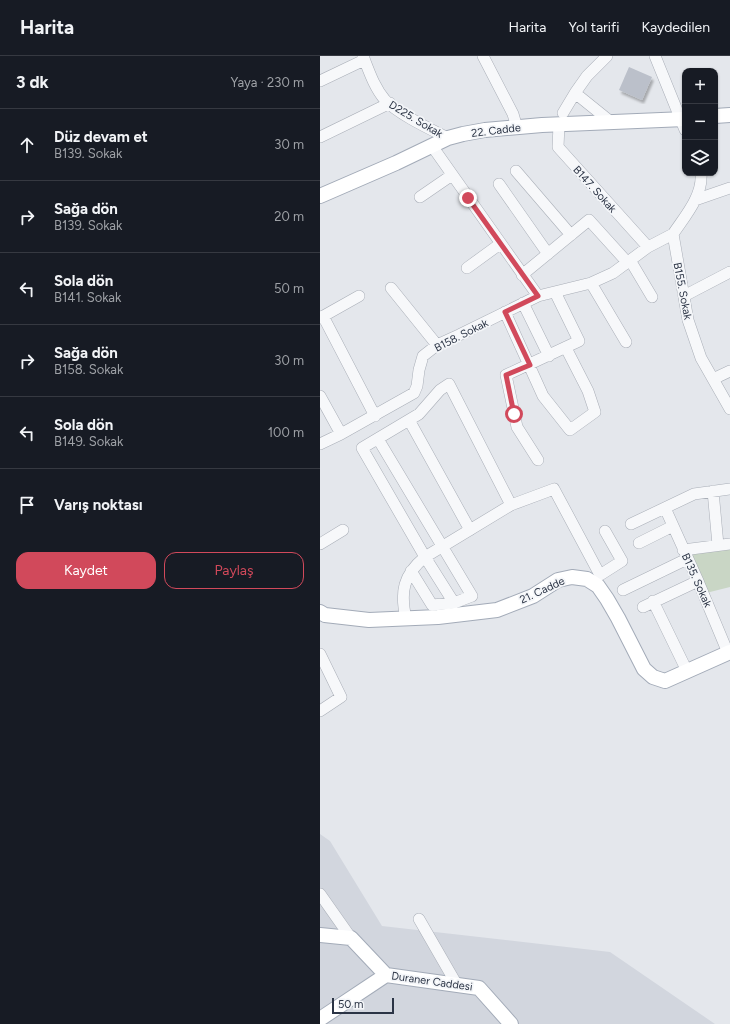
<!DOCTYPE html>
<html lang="tr">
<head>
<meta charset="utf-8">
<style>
	:root { --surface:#171b24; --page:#242831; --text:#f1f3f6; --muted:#9ea1a6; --line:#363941; --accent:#d1495b }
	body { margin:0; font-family:Figtree,sans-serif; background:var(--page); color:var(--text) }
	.controls { position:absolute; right:12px; top:12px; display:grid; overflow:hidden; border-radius:8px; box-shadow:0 1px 3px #0004 }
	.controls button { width:36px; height:36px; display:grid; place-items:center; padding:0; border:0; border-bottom:1px solid var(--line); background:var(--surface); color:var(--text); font:20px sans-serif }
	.scale { position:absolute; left:12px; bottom:10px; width:62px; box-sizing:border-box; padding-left:4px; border:2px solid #2b3445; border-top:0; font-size:11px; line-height:14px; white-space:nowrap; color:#2b3445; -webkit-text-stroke:3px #f4f6f9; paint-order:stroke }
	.stop { position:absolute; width:12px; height:12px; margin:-9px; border:3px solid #d1495b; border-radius:50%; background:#fff }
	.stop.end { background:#d1495b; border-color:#fff; box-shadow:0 1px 4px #0008 }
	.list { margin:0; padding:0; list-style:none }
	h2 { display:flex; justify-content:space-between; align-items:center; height:52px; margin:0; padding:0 16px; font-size:17px }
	h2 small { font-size:13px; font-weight:400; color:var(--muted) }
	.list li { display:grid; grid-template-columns:26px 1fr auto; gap:12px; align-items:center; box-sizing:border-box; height:72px; padding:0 16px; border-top:1px solid var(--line) }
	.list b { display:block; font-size:15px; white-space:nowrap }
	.list p { margin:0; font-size:13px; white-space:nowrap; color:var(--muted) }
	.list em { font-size:13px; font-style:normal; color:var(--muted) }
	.actions { display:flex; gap:8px; padding:12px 16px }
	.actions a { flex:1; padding:9px 0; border:1px solid var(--accent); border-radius:12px; text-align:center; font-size:14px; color:var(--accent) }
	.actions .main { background:var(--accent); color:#fff }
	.icon { flex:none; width:22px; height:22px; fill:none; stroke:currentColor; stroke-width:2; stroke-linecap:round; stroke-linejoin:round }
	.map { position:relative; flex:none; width:410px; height:968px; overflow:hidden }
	header { display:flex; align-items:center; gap:24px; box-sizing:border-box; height:56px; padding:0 20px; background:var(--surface); border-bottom:1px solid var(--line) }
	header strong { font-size:19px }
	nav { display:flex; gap:22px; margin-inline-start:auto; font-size:14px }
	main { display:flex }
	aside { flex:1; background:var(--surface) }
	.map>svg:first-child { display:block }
</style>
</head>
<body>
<header>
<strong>Harita</strong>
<nav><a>Harita</a><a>Yol tarifi</a><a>Kaydedilen</a></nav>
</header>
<main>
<aside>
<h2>3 dk<small>Yaya · 230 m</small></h2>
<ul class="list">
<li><svg class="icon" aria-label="ahead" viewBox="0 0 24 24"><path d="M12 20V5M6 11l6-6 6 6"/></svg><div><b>Düz devam et</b><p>B139. Sokak</p></div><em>30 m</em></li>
<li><svg class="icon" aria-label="right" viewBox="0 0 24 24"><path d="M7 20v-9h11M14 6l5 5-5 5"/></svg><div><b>Sağa dön</b><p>B139. Sokak</p></div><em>20 m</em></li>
<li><svg class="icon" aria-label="left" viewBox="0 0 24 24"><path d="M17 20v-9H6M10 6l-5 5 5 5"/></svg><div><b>Sola dön</b><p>B141. Sokak</p></div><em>50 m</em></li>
<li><svg class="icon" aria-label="right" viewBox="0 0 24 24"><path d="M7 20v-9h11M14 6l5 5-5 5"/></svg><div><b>Sağa dön</b><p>B158. Sokak</p></div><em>30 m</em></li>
<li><svg class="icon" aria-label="left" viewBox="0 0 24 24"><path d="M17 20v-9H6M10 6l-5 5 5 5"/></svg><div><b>Sola dön</b><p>B149. Sokak</p></div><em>100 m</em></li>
<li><svg class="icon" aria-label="arrive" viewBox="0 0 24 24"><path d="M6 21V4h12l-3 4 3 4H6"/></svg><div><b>Varış noktası</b></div></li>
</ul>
<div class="actions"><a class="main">Kaydet</a><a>Paylaş</a></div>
</aside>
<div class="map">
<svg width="410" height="968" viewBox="0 0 410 968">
	<defs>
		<filter id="shadow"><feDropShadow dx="2" dy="3.5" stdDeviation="1" flood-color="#0004"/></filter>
	</defs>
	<rect width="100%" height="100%" fill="#e4e7ec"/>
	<path fill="#d2d6de" d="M 0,778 L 10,785 L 62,870 L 290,896 L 395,968 L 0,968 Z"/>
	<path fill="#c9d6c5" d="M 410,492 L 410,531 L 386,537 L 370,496 Z"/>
	<path fill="#bbc0ca" filter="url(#shadow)" d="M 309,11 L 332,21 L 322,44 L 299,34 Z"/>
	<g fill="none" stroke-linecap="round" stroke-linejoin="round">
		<defs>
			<path id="minor" d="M 43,0 C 49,15 54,31 65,44 C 78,58 110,73 128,82
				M 163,0 L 193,58 L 197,72
				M 287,0 L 267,20 L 255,37 L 291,66
				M 335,0 L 365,74
				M 0,25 L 44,4
				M 243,57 L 255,37
				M 239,69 L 238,91 L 328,191
				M 0,81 L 70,47
				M 112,90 L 218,240
				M 196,115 L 251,179
				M 381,117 C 383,140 365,160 353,178 L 368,264 L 381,302 L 410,353
				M 179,128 L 228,198
				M 100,141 L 132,119
				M 375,144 L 410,132
				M 310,204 L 332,241
				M 147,212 L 180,188
				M 202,219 L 269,164 L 307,206
				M 271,227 L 306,286
				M 71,232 L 117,289
				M 364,240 L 410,216
				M 203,247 L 229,300
				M 185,256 L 223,340 L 250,374 L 275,356 L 268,335 L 246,292
				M 3,260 L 55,360
				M 0,262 L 39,240
				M 393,323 L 410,315
				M 0,340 L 21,378
				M 89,364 L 150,474
				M 58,383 L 152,540 L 134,547 L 112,549 L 91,515
				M 0,388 L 21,378 L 94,337 L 97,330 L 99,314 L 103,300 L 117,289 L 139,279 L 218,240 L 271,227 L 293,217 L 328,191 L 353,178
				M 218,404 L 197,371 L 186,319 L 259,285 L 235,236
				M 393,435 L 398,489
				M 345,452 L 378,525 L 408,597
				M 311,468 L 374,438 L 410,433
				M 319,487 L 353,470
				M 0,488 L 23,474
				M 363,494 L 410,488
				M 303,534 L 367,503
				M 333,545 L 367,615
				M 134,547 L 105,501 L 42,392 L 99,358 L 120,334 L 129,328 L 191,449
				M 323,551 L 378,525
				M 86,563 C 80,536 83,519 105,501 L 191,449 L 234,433 L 280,519 L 302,505 L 285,475
				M 0,598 L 21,641 L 0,655
				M 0,838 L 31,882
				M 99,863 L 137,929"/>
			<path id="major" d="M 395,60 L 410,59
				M 0,140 L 76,107 L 128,82 L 143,78 L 165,74 L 222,69 L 365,63
				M 0,556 L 5,559 L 49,564 L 118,561 L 177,554 L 213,540 L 238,524 L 252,521 L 267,523 L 278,530 L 287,543 L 298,562 L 324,613 L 333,621 L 345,625 L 410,596
				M 0,879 L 31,882 L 66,919
				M 66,919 L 159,932 L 191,968
				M 0,963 L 66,919"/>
		</defs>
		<use href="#minor" stroke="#a9aeb7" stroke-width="12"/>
		<use href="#major" stroke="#a3abb8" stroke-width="16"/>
		<use href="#minor" stroke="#f7f8fa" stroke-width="11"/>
		<use href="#major" stroke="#fff" stroke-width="14"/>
	</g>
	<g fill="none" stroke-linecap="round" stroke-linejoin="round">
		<path stroke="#d1495b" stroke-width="5" d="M 148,142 L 218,240 L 185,256 L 210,309 L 186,319 L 194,358"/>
	</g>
	<g text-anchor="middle" stroke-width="3.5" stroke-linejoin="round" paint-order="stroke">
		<g font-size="11" fill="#2b3445" stroke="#f4f6f9">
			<text transform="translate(96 63) rotate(31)" y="4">D225. Sokak</text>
			<text transform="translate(176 74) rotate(-7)" y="4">22. Cadde</text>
			<text transform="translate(275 133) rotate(48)" y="4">B147. Sokak</text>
			<text transform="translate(363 235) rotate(79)" y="4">B155. Sokak</text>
			<text transform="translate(141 279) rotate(-27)" y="4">B158. Sokak</text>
			<text transform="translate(377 524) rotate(66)" y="4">B135. Sokak</text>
			<text transform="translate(222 534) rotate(-25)" y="4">21. Cadde</text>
			<text transform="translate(112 925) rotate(8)" y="4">Duraner Caddesi</text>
		</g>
	</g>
</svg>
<div class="controls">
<button>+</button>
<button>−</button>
<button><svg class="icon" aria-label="layers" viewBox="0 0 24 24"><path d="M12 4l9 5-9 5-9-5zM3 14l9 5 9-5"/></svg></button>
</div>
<div class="scale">50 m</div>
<div class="stop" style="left:194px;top:358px"></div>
<div class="stop end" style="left:148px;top:142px"></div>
</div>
</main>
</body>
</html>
